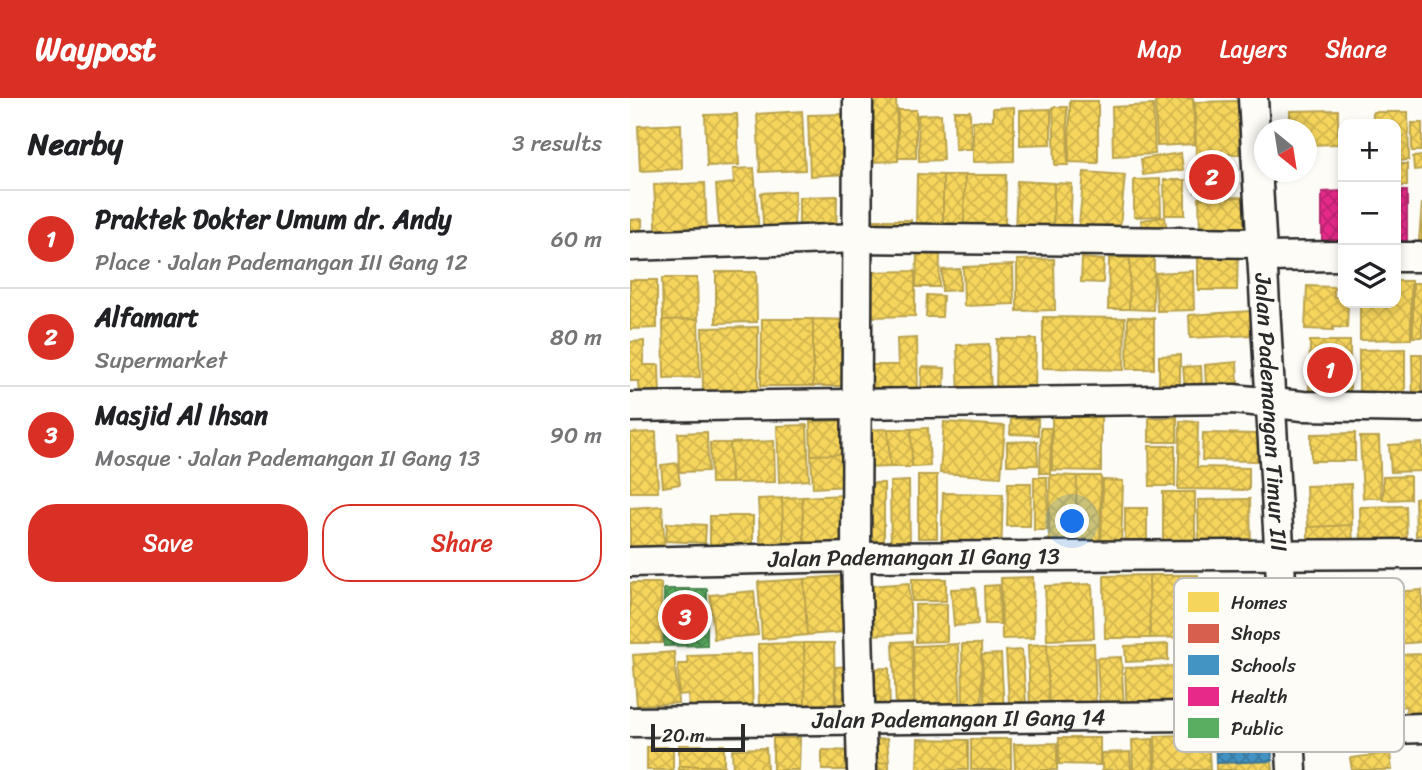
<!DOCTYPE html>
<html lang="en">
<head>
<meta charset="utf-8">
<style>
	:root { --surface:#fff; --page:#f2f2f2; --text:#202124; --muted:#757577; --line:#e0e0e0; --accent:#d93025 }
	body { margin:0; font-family:Sriracha,sans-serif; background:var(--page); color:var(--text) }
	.controls { position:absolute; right:21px; top:21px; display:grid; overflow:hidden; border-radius:14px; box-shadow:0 4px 10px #0003 }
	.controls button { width:63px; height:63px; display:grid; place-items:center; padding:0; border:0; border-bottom:2px solid var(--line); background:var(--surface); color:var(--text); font:35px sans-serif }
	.compass { position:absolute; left:624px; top:21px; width:63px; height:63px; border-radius:50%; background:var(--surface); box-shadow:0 4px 10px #0003; rotate:150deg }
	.scale { position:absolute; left:21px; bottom:18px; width:94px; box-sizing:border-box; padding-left:7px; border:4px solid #2b2b2b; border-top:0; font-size:19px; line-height:24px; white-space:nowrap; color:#2b2b2b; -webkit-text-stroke:5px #fdfcf7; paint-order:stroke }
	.you { position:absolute; left:443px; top:424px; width:24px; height:24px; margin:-18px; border:5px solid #fff; border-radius:50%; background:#1a73e8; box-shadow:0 0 0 10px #1a73e833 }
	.badge { display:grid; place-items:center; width:46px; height:46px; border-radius:50%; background:var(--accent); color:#fff; font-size:23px; font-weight:700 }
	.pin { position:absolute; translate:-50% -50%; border:4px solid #fff; box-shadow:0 2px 7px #0006 }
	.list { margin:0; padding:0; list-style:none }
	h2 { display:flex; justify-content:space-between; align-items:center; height:91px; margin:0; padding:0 28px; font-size:30px }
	h2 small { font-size:23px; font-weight:400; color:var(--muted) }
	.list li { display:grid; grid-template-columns:46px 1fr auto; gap:21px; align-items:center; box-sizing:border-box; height:98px; padding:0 28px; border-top:2px solid var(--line) }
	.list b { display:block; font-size:26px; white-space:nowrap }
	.list p { margin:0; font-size:23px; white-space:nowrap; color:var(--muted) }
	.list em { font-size:23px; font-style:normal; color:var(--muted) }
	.actions { display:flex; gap:14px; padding:21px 28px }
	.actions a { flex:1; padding:16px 0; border:2px solid var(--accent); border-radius:28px; text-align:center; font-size:24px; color:var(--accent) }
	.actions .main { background:var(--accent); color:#fff }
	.icon { flex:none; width:38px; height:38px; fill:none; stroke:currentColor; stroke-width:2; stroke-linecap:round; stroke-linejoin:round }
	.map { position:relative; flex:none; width:792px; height:672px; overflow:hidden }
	header { display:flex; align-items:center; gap:42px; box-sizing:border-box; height:98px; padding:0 35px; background:var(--accent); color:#fff }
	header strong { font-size:33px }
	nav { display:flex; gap:38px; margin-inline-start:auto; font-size:24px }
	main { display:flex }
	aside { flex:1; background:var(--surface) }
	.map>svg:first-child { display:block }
</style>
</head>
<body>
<header>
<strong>Waypost</strong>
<nav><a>Map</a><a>Layers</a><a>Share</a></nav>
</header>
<main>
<aside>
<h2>Nearby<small>3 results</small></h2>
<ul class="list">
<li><span class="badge">1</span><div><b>Praktek Dokter Umum dr. Andy</b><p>Place · Jalan Pademangan III Gang 12</p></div><em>60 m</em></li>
<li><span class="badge">2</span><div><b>Alfamart</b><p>Supermarket</p></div><em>80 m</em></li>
<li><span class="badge">3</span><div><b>Masjid Al Ihsan</b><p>Mosque · Jalan Pademangan II Gang 13</p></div><em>90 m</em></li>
</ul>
<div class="actions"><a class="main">Save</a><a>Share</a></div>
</aside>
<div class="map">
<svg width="792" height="672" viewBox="0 0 792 672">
	<defs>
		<pattern id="homes-cross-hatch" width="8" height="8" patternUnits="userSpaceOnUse" patternTransform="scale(1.75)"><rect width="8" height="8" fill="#f6d55c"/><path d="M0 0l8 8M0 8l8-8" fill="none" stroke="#d3b750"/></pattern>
		<pattern id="shops-cross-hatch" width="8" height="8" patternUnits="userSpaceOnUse" patternTransform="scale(1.75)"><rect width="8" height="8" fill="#d6604d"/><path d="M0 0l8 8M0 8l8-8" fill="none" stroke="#ae4f40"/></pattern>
		<pattern id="schools-cross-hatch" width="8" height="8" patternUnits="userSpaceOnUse" patternTransform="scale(1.75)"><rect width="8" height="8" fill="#4393c3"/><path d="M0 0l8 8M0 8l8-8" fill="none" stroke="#38789f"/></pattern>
		<pattern id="health-cross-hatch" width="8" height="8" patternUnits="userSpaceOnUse" patternTransform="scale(1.75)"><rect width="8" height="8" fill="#e7298a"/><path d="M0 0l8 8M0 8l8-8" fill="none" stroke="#bb2371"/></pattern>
		<pattern id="public-cross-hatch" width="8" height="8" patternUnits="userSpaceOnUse" patternTransform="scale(1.75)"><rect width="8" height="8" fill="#5aae61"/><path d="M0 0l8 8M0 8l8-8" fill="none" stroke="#4b8e50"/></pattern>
	</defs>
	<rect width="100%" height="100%" fill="#fdfcf7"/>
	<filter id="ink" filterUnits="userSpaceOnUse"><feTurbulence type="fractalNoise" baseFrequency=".0143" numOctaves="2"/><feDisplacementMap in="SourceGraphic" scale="14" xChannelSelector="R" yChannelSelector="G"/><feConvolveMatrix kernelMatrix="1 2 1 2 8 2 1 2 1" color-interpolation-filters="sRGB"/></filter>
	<g filter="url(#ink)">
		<path fill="url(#homes-cross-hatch)" stroke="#b9a24d" stroke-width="2" d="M 266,0 L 268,63 L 240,64 L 239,1 Z
			M 563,0 L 565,46 L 527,48 L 525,1 Z
			M 440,3 L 468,3 L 468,65 L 439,64 Z
			M 608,3 L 609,56 L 566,57 L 565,4 Z
			M 523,7 L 525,56 L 483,58 L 482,9 Z
			M 384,9 L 384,63 L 343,64 L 343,23 L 363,22 L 363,10 Z
			M 423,9 L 437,9 L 438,67 L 425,67 Z
			M 421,11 L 421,46 L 390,47 L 390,12 Z
			M 268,12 L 286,12 L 286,60 L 268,60 Z
			M 708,12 L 708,46 L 676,47 L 676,32 L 660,32 L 660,13 Z
			M 172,13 L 175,72 L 130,74 L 127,16 Z
			M 324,13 L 340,13 L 341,51 L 325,51 Z
			M 743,14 L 778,14 L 779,62 L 766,63 L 766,26 L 743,26 Z
			M 107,16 L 109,67 L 77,68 L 75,17 Z
			M 217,16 L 220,76 L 180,78 L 178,17 Z
			M 311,16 L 313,62 L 289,63 L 288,17 Z
			M 782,25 L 792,25 L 792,53 L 782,53 Z
			M 51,26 L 52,71 L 10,73 L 8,28 Z
			M 551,55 L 553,72 L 513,77 L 511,61 Z
			M 792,58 L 792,71 L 784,72 L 783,59 Z
			M 766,66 L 777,66 L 777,88 L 766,88 Z
			M 124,70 L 129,137 L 90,140 L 86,87 L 104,85 L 103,71 Z
			M 454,74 L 495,77 L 490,128 L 476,127 L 475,139 L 448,137 Z
			M 287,76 L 313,77 L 313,128 L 286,128 Z
			M 313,77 L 335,77 L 334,129 L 313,128 Z
			M 335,77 L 376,77 L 375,129 L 334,129 Z
			M 530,81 L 531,118 L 504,119 L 504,82 Z
			M 534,82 L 555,82 L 555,117 L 535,117 Z
			M 387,83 L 424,85 L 423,135 L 385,134 Z
			M 75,85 L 77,140 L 27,142 L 24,87 Z
			M 424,85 L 442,86 L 440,136 L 423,135 Z
			M 165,93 L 164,136 L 134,138 L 131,95 Z
			M 207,98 L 206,137 L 169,139 L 169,99 Z
			M 616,99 L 617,129 L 570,130 L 569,100 Z
			M 792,105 L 792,143 L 789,143 Z
			M 535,119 L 537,135 L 513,138 L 511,122 Z
			M 12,121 L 13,144 L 0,145 L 0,122 Z
			M 240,122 L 281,122 L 281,135 L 240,134 Z
			M 568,149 L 608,149 L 607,192 L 568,192 Z
			M 287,156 L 310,157 L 309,189 L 286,189 Z
			M 452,160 L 474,162 L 473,185 L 451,184 Z
			M 479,160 L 500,160 L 499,211 L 478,211 Z
			M 500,160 L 524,160 L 523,212 L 499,211 Z
			M 424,161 L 425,212 L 387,213 L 387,162 Z
			M 383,167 L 384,206 L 334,208 L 333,169 Z
			M 330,171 L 330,192 L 312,193 L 312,172 Z
			M 285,173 L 285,218 L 236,219 L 235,174 Z
			M 563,173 L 564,212 L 527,213 L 525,175 Z
			M 86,174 L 126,174 L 127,224 L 86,225 Z
			M 32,180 L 67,180 L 68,221 L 33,222 Z
			M 0,182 L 27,182 L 27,230 L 0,231 Z
			M 766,183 L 781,183 L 781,241 L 730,242 L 730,205 L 766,205 Z
			M 783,185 L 792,185 L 792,239 L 783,239 Z
			M 677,188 L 704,189 L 704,199 L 713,199 L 713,205 L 718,205 L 717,230 L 703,229 L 703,232 L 675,231 Z
			M 297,197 L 313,198 L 312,219 L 296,219 Z
			M 622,213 L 623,237 L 560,240 L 559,217 Z
			M 413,219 L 495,220 L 494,272 L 413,270 Z
			M 498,219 L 524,220 L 524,271 L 497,271 Z
			M 68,221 L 70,279 L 34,280 L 33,222 Z
			M 132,221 L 183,221 L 183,288 L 131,288 Z
			M 183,221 L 223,222 L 223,288 L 183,288 Z
			M 128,229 L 128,294 L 73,295 L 72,230 Z
			M 287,240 L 288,300 L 237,302 L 236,267 L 268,267 L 267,241 Z
			M 367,241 L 406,241 L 405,295 L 366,294 Z
			M 14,243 L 14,267 L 29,267 L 30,300 L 10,301 L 9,283 L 0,283 L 0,244 Z
			M 680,243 L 720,243 L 720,301 L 679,301 Z
			M 359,246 L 361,296 L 329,298 L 327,247 Z
			M 775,251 L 775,302 L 729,302 L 729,252 Z
			M 782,256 L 792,256 L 792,305 L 783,305 Z
			M 550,257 L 550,299 L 529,300 L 529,258 Z
			M 607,264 L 608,286 L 576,289 L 575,267 Z
			M 571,268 L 572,290 L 555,291 L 553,269 Z
			M 292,269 L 315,270 L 314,295 L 291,294 Z
			M 422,319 L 471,319 L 471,373 L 422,372 Z
			M 547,319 L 547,344 L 519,344 L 519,320 Z
			M 381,321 L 408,321 L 408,337 L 380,336 Z
			M 216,322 L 217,356 L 181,357 L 180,324 Z
			M 550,323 L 568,324 L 567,369 L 619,370 L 619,392 L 548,391 Z
			M 314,324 L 375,328 L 371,379 L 310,375 Z
			M 177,327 L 179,382 L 149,384 L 147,328 Z
			M 298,330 L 300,368 L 282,369 L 281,331 Z
			M 411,330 L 421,330 L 420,375 L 410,375 Z
			M 258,331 L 260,369 L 233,370 L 232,332 Z
			M 258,331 L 281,331 L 282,369 L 260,369 Z
			M 26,334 L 28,394 L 0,394 L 0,335 Z
			M 77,334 L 78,373 L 49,374 L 48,335 Z
			M 573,335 L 628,336 L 627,363 L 572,362 Z
			M 725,335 L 725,363 L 681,363 L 681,336 Z
			M 730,339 L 749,339 L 751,400 L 733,400 Z
			M 144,343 L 145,384 L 101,385 L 100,345 Z
			M 407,343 L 408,367 L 377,367 L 377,344 Z
			M 80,345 L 100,345 L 101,385 L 81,385 Z
			M 792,345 L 792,373 L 761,374 L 759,347 Z
			M 519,348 L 545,348 L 545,388 L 520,388 Z
			M 217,356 L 218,388 L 183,390 L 181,357 Z
			M 47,365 L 50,386 L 33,389 L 31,367 Z
			M 288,377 L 307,377 L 307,440 L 288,440 Z
			M 420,377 L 447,378 L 445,445 L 419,445 Z
			M 447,378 L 471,378 L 470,446 L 445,445 Z
			M 780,378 L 780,401 L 753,402 L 753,379 Z
			M 404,379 L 417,379 L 418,432 L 404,432 Z
			M 473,382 L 493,383 L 491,452 L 471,452 Z
			M 279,383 L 280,453 L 261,455 L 260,384 Z
			M 234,385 L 254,385 L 254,446 L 235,446 Z
			M 378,385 L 401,385 L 400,428 L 377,428 Z
			M 721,386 L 722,427 L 678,429 L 676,388 Z
			M 533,394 L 565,394 L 565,452 L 533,452 Z
			M 313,395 L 373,396 L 371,458 L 311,457 Z
			M 215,397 L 218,453 L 175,455 L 172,399 Z
			M 172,399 L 175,455 L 154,456 L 152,400 Z
			M 792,399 L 792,437 L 786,438 L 785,400 Z
			M 152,400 L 154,456 L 131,457 L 128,401 Z
			M 620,401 L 621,452 L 569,454 L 568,402 Z
			M 32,408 L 35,455 L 0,457 L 0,410 Z
			M 776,408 L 777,450 L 731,451 L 730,409 Z
			M 495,410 L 517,410 L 517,455 L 495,455 Z
			M 80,418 L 123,418 L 123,454 L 80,454 Z
			M 37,425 L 76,427 L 75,445 L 36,443 Z
			M 722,427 L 723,450 L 678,451 L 678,429 Z
			M 222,477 L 227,533 L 177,537 L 174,481 Z
			M 519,477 L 520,540 L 475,540 L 474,478 Z
			M 519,477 L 568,477 L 569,539 L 520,540 Z
			M 403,479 L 404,540 L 372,541 L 371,480 Z
			M 174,481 L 177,537 L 132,541 L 128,484 Z
			M 282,481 L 316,481 L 316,503 L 282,503 Z
			M 0,485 L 31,485 L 32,545 L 0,545 Z
			M 279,485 L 281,535 L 240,537 L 238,488 Z
			M 462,486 L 464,540 L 417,542 L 415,488 Z
			M 369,487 L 370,526 L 355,526 L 354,488 Z
			M 345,490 L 348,526 L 324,528 L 321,491 Z
			M 792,492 L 792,544 L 764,546 L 761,494 Z
			M 124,493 L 128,537 L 84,541 L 80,497 Z
			M 317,506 L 317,543 L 286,544 L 285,507 Z
			M 282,543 L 284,608 L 266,609 L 263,544 Z
			M 174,545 L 175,609 L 129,610 L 128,546 Z
			M 174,545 L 204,545 L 205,608 L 175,609 Z
			M 464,545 L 466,612 L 419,614 L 417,546 Z
			M 328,546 L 331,617 L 285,618 L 283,548 Z
			M 332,546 L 351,546 L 352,609 L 333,609 Z
			M 417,546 L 419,614 L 400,614 L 398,547 Z
			M 538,546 L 538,562 L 496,564 L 495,548 Z
			M 392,552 L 396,604 L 379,605 L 376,553 Z
			M 44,554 L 48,605 L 7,607 L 3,557 Z
			M 121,556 L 123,612 L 59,613 L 58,596 L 49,597 L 48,566 L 58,566 L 57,558 Z
			M 371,556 L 374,614 L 355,615 L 352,557 Z
			M 792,556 L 792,624 L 777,624 L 776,608 L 769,609 L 767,557 Z
			M 491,559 L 494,609 L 470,611 L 467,560 Z
			M 224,568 L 226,618 L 207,619 L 205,569 Z
			M 545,568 L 546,612 L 497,614 L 495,570 Z
			M 259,570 L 260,618 L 234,618 L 234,571 Z
			M 578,636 L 580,672 L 526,672 L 525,638 Z
			M 143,640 L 170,640 L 169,672 L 143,672 Z
			M 429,640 L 470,640 L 470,667 L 429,666 Z
			M 257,641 L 259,664 L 241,666 L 239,642 Z
			M 288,641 L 338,642 L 338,672 L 287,672 Z
			M 341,641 L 381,641 L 381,672 L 341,672 Z
			M 523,641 L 524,672 L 503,672 L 502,642 Z
			M 427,645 L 427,672 L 385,672 L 384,646 Z
			M 49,647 L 94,647 L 94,668 L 49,668 Z
			M 17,649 L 43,649 L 43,672 L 17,672 Z
			M 136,650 L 137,671 L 103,672 L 102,651 Z
			M 192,652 L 229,653 L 229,672 L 192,672 Z
			M 500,654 L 501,672 L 472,672 L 472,655 Z
			M 760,655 L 762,672 L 722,672 L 720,660 Z
			M 642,663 L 643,672 L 586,672 L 586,665 Z
			M 259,664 L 259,672 L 241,672 L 241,666 Z
			M 49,668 L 94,668 L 94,672 L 49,672 Z"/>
		<path fill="url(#shops-cross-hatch)" stroke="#a35043" stroke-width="2" d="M 565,64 L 600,65 L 599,94 L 565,94 Z"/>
		<path fill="url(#schools-cross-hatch)" stroke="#3c7495" stroke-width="2" d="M 641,629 L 642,663 L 586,665 L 585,631 Z"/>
		<path fill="url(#health-cross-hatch)" stroke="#af2a6e" stroke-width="2" d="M 713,93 L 713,144 L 692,145 L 692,94 Z
			M 766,93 L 777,93 L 777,143 L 766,143 Z"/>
		<path fill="url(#public-cross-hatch)" stroke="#4c8751" stroke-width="2" d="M 34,491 L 77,491 L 77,547 L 34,548 Z"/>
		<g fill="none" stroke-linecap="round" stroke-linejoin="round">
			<defs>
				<g id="street">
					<path d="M 228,0 L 226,459 L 232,672"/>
					<path id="s1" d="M 623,0 L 662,672"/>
					<path d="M 0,148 L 228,140 L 631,145"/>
					<path d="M 632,159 L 713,158"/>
					<path d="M 766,159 L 792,159"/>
					<path d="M 0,309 L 603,301 L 673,308 L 792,310"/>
					<path id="s2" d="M 0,464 L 226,459 L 792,456"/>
					<path id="s3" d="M 0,624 L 659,617"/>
					<path d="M 660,635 L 792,630"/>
				</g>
			</defs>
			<use href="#street" stroke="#2b2b2b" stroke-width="33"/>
			<use href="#street" stroke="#fdfcf7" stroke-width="28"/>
		</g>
	</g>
	<g text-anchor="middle" stroke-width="7" stroke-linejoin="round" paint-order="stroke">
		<g font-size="23" fill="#2b2b2b" stroke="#fdfcf7">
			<text dy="8" stroke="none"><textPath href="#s1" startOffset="315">Jalan Pademangan Timur III</textPath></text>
			<text dy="8" stroke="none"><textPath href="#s2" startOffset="284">Jalan Pademangan II Gang 13</textPath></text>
			<text dy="8" stroke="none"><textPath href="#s3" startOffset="329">Jalan Pademangan II Gang 14</textPath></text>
		</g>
	</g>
	<rect x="544" y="480" width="230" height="174" rx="10" fill="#fdfcf7" stroke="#bebdba" stroke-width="2"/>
	<rect x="558" y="494" width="31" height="20" fill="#f6d55c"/>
	<rect x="558" y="526" width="31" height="19" fill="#d6604d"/>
	<rect x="558" y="557" width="31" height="20" fill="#4393c3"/>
	<rect x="558" y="589" width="31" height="19" fill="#e7298a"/>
	<rect x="558" y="620" width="31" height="20" fill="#5aae61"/>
	<g font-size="19" fill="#2b2b2b">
		<text x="601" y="511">Homes</text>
		<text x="601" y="542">Shops</text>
		<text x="601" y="574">Schools</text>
		<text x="601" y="605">Health</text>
		<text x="601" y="637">Public</text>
	</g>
</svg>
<div class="controls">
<button>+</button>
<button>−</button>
<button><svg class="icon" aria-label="layers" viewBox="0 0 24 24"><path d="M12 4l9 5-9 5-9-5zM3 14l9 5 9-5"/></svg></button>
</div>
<svg class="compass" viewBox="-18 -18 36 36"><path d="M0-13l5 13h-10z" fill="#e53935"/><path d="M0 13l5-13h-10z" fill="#757577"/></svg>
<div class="scale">20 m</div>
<div class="you"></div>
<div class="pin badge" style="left:700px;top:272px">1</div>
<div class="pin badge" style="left:582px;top:79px">2</div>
<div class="pin badge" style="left:55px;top:519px">3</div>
</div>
</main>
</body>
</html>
